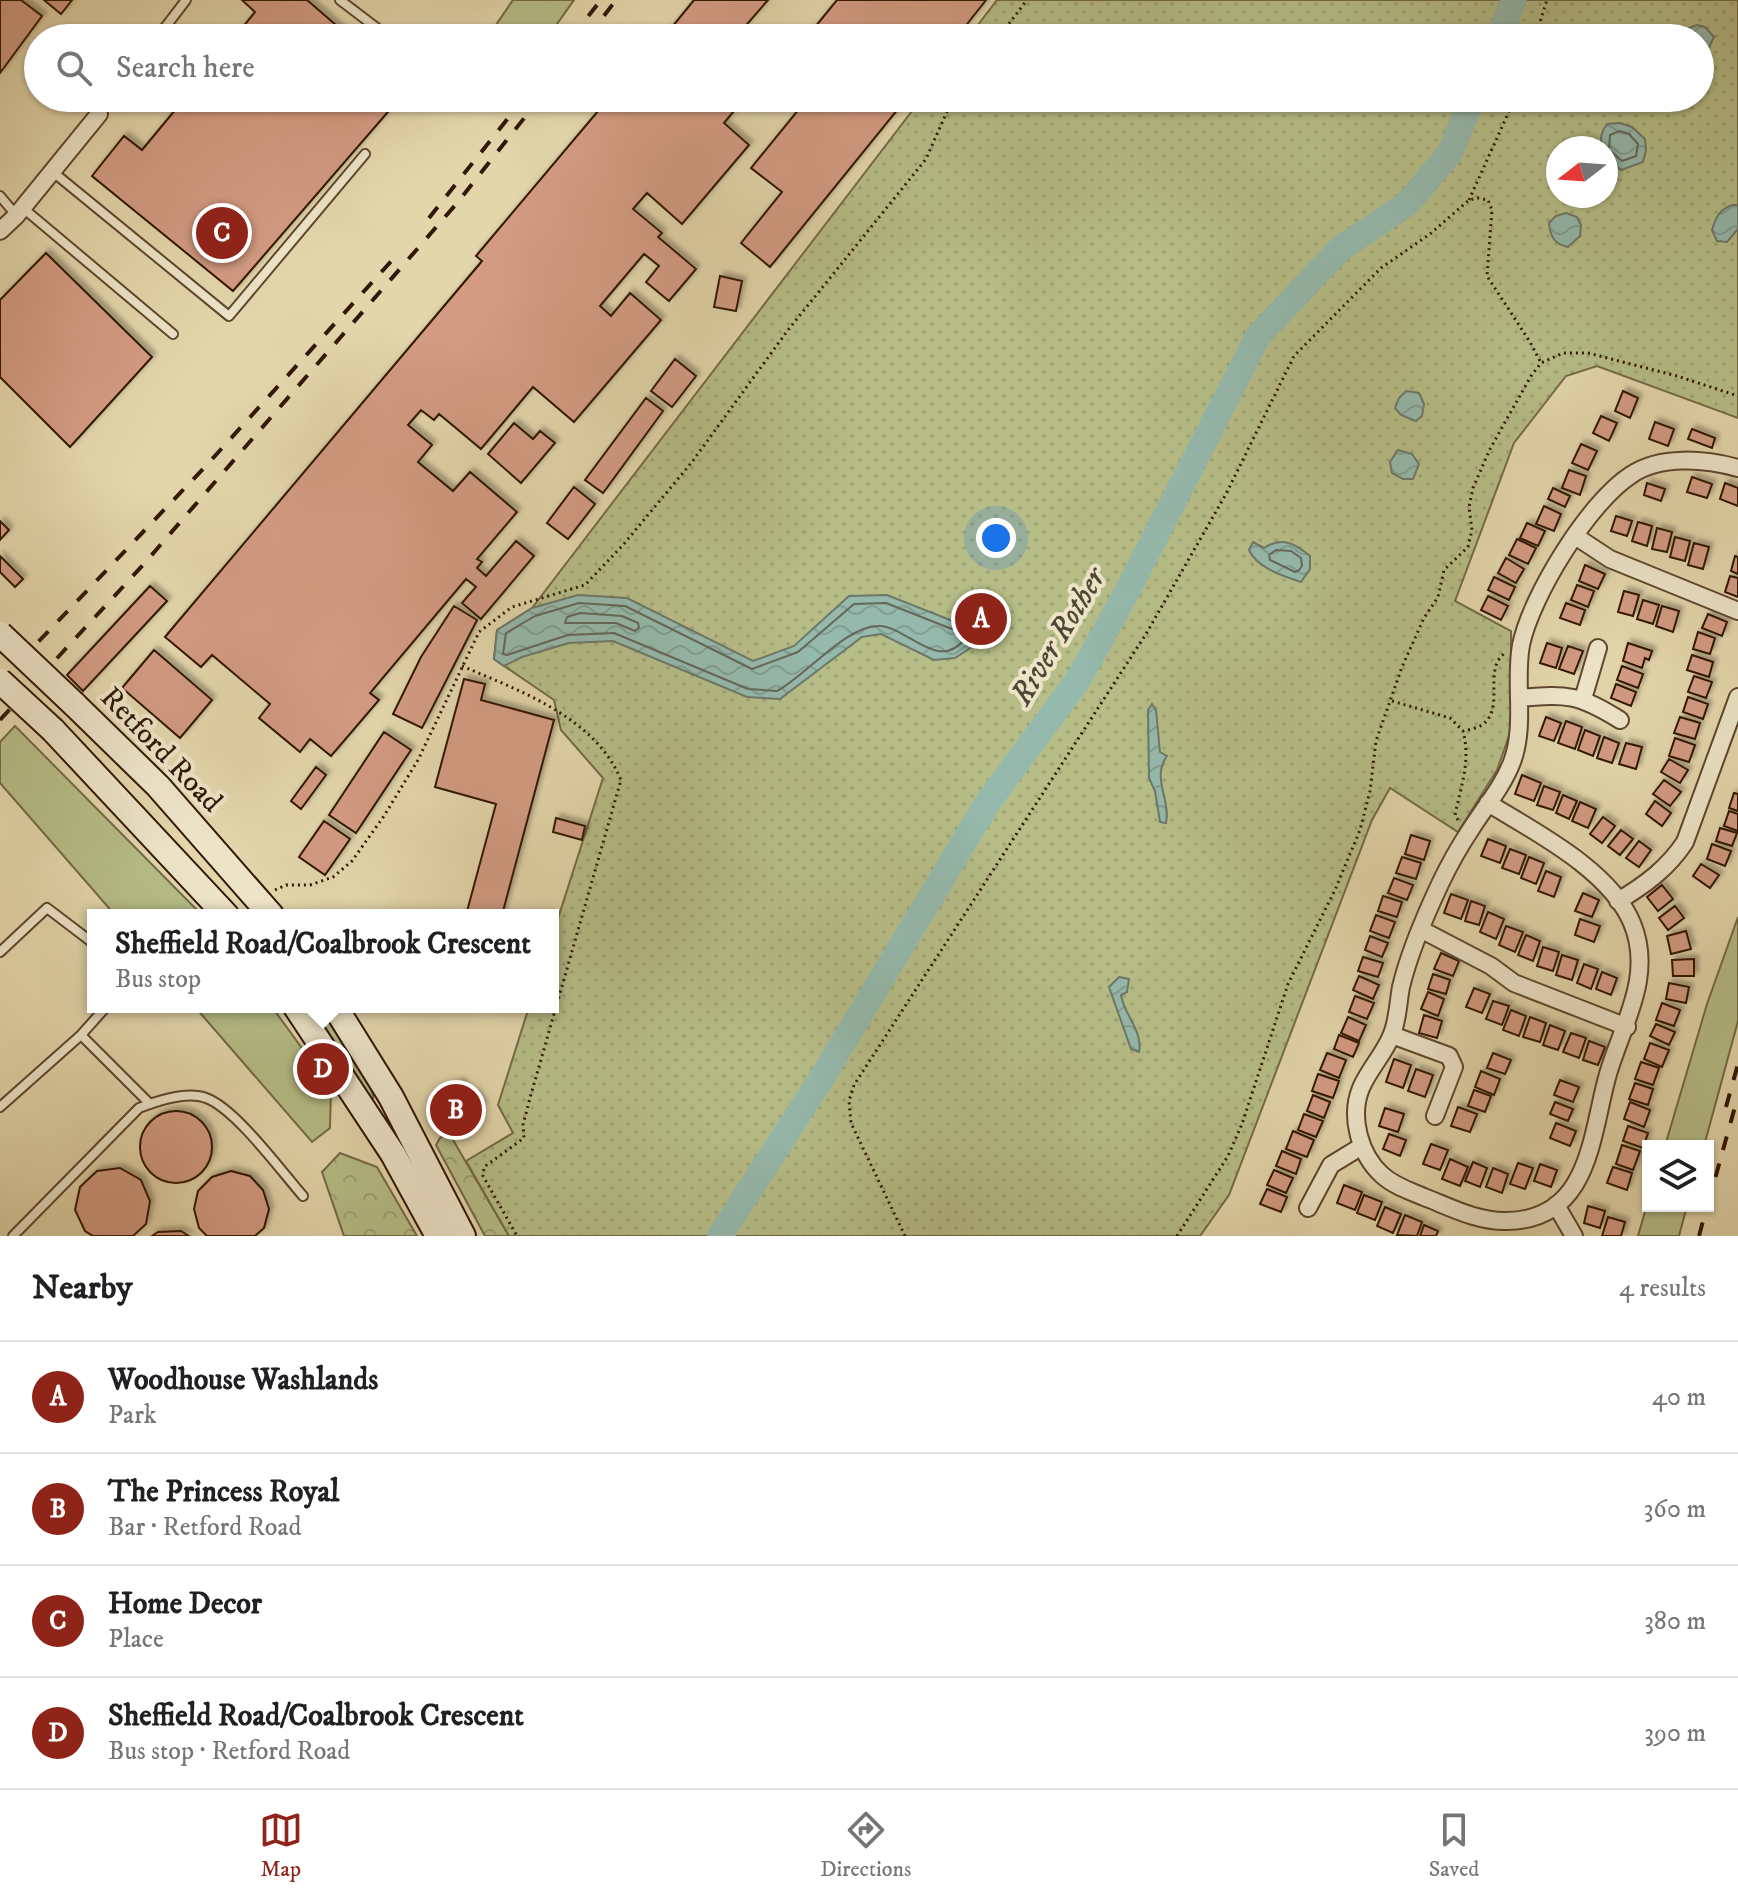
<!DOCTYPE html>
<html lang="en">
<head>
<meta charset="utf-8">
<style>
	:root { --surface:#fff; --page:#f6f6f6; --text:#202124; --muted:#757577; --line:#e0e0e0; --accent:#8f2418 }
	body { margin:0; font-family:"IM FELL DW Pica",serif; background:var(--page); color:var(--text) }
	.controls { position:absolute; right:24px; bottom:24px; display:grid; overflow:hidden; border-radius:0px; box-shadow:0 2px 6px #0004 }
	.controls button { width:72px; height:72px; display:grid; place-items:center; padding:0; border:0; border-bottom:2px solid var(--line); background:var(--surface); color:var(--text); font:40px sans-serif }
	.compass { position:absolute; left:1546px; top:136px; width:72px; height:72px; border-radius:50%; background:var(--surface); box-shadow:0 2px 6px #0004; rotate:253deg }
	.you { position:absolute; left:996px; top:538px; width:28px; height:28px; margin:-20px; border:6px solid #fff; border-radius:50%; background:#1a73e8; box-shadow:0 0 0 12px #1a73e833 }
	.badge { display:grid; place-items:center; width:52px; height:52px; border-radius:50%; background:var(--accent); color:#fff; font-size:26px; font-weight:700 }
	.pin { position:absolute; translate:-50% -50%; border:4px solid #fff; box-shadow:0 2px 8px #0006 }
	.popup { position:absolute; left:87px; top:909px; width:472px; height:104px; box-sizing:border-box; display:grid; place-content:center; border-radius:0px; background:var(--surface); filter:drop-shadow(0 2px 6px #0005); font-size:26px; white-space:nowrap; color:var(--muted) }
	.popup b { font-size:30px; color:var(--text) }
	.popup::after { content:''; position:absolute; left:50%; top:100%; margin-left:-16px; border:16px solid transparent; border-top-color:var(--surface) }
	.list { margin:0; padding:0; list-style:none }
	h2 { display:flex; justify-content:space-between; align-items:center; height:104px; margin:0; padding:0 32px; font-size:34px }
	h2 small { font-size:26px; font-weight:400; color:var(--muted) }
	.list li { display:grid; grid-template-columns:52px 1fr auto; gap:24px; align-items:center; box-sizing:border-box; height:112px; padding:0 32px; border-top:2px solid var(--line) }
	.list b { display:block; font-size:30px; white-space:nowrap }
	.list p { margin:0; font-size:26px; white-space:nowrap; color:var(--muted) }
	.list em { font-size:26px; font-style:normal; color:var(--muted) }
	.icon { flex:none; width:44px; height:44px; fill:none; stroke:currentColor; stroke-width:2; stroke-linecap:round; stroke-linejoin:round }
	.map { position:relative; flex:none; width:1738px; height:1236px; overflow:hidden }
	.search { position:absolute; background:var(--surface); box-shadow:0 2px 6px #0004; left:24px; right:24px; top:24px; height:88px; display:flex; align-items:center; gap:20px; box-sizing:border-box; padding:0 28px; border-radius:44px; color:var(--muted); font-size:30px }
	.sheet { height:552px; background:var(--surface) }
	nav { display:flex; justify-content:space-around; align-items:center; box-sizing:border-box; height:112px; border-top:2px solid var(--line); background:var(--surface); font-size:22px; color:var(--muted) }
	nav a { display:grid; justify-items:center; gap:4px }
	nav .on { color:var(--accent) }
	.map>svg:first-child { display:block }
</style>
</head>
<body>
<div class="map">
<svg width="1738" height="1236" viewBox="0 0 1738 1236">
	<defs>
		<pattern id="forest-crowns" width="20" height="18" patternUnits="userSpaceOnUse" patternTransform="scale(2)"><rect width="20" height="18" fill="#b6bd87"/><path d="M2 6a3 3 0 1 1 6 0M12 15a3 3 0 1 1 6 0" fill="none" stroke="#9da273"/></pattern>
		<pattern id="park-dots" width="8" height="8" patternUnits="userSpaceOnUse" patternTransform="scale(2)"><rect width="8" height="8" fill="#b6bd87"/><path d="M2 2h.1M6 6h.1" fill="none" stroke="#9da273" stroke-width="1.8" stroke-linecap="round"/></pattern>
		<pattern id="water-waves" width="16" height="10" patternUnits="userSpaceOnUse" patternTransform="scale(2)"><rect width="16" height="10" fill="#95b9ac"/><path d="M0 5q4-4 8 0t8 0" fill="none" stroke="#819e92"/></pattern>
		<filter id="shadow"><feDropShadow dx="4" dy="-4" stdDeviation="2" flood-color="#0004"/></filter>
	</defs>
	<rect width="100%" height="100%" fill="#e3d6ab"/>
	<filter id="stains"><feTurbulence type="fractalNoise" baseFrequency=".0025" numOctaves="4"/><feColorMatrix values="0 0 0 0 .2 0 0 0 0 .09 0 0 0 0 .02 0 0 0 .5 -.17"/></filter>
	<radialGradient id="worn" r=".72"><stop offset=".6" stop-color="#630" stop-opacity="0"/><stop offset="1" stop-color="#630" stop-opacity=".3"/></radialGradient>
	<path fill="#b6bd87" stroke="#746a46" stroke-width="2" d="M 513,0 L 574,0 L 547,38 L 487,38 Z
		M 15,726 L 202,915 L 115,915 L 0,783 L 0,742 Z
		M 1738,917 L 1738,1021 L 1704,1146 L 1665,1146 L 1707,1004 Z
		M 195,1007 L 272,1007 L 331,1088 L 330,1128 L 312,1142 Z
		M 303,1007 L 322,1007 C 333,1023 376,1086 373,1100 L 370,1102 Z
		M 1648,1201 L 1648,1206 L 1687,1206 L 1679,1236 L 1638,1236 Z"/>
	<path fill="url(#forest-crowns)" stroke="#746a46" stroke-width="2" d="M 449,1133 L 509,1236 L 485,1236 L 436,1145 L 440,1138 Z
		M 340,1153 L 377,1167 L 417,1236 L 344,1236 L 322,1172 Z"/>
	<path fill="url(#park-dots)" stroke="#746a46" stroke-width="2" fill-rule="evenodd" d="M 997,0 L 1738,0 L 1738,418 L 1597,366 L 1566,376 L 1514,443 L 1455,601 L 1511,631 L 1511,730 L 1497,770 L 1458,832 L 1390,788 L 1372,820 L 1229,1195 L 1200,1236 L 509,1236 L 466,1161 L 513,1133 L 498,1105 L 529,1007 L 553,1007 L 553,934 L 603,778 L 561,730 L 554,700 L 494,659 L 497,630 L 532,608 L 922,98 L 1700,98 L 1700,38 L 968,38 ZM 1558,148 L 1606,148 L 1606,196 L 1558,196 Z"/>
	<path fill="url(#water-waves)" stroke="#6d7869" stroke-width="2" d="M 1697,25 L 1705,27 L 1714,37 L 1706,54 L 1700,53 L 1700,38 L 1683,38 L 1686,29 Z
		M 1620,123 L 1632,127 L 1645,139 L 1646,150 L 1643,162 L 1621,170 L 1606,157 L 1606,148 L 1602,148 C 1600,138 1601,132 1607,124 Z
		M 1732,205 L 1738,205 L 1738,229 L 1727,242 L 1717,241 L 1712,230 C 1716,217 1719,210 1732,205 Z
		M 1566,213 L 1577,217 L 1581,225 L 1580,236 L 1568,247 C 1554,244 1550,236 1549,223 L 1556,216 Z
		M 1406,391 L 1419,393 L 1424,404 L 1422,416 L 1416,421 L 1401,415 L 1395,408 L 1399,398 Z
		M 1398,450 L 1412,454 L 1419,464 L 1413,479 L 1403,479 L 1392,473 L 1390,462 Z
		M 1253,542 L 1264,548 C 1282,536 1296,544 1310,556 L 1310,569 L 1301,582 C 1283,576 1257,568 1249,550 Z
		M 578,595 L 627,598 L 753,661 L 794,646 L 849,596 L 887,595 L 973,629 L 972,647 L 955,658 L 934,660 L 881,634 L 862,637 L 780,699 L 747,697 L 613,641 L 569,643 L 522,657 L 504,666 L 494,659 L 497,630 L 532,608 Z
		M 1152,704 L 1156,710 L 1160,752 L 1167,756 C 1151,777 1171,800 1166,823 L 1160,822 L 1155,791 L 1149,778 L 1148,710 Z
		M 1119,977 L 1129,979 L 1127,992 L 1121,995 C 1124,1015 1143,1030 1139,1052 L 1131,1049 L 1109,987 Z"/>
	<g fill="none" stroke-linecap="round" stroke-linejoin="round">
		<path stroke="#636858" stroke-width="2" d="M 1620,131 L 1629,134 L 1638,144 L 1636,156 L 1622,161 L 1609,150 L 1610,135 Z
			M 1276,550 L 1291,551 L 1301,558 L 1302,566 L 1299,570 L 1295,572 L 1270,560 L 1269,555 Z
			M 579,603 L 625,606 L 752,669 L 798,652 L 854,604 L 886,603 L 962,633 L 964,640 C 938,671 909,629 881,626 C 848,623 806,676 777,691 L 748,689 L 614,633 L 568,635 L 507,655 L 503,654 L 506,633 L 535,616 Z
			M 580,613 L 622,616 L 638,623 L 639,628 L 635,631 L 616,623 L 565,623 L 567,617 Z"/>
		<path stroke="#95b9ac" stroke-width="26" d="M 1498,38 L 1514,0
			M 720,1236 L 823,1076 L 988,802 L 1078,680 L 1128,590 L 1258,336 L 1341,248 L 1408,203 L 1449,154 L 1473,98"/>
	</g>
	<path fill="#d39b82" stroke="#311705" stroke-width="2" filter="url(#shadow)" d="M 0,0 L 21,0 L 42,16 L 0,73 Z
		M 44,0 L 72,0 L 61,14 Z
		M 242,0 L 307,0 L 351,38 L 234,38 L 255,12 Z
		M 694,0 L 768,0 L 735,38 L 663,38 Z
		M 837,0 L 986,0 L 956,38 L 806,38 Z
		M 185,98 L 400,98 L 233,291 L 92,176 L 124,136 L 142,150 Z
		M 609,98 L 718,98 L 734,111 L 724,123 L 749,145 L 682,224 L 647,193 L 633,209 L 662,233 L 658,237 L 696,269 L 669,301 L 646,282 L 659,266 L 644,254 L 600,306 L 611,316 L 630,293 L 661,320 L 574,422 L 533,387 L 481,449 L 439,414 L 434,420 L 421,410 L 408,425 L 432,445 L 418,462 L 453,491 L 470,472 L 517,512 L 477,559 L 482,562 L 477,568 L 486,576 L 516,541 L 534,556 L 481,619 L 462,603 L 476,587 L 466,579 L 370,693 L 379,700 L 331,756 L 310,739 L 300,752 L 259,718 L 270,704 L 212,655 L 201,667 L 165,637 L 482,261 L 476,256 Z
		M 808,98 L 907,98 L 770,267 L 741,243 L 782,192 L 751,168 Z
		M 46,253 L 152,357 L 70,447 L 0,377 L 0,300 Z
		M 720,276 L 742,281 L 736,311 L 714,307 Z
		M 675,359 L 696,376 L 672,407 L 651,391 Z
		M 1623,391 L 1638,398 L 1630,418 L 1615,411 Z
		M 646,398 L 663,411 L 603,493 L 585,480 Z
		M 1601,416 L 1617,423 L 1609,441 L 1593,433 Z
		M 1655,422 L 1674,429 L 1668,446 L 1649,439 Z
		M 514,423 L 533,439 L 540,431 L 555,443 L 521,483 L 488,454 Z
		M 1692,429 L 1715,438 L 1712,448 L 1688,439 Z
		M 1581,444 L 1597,451 L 1588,470 L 1572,463 Z
		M 1569,470 L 1586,476 L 1580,495 L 1562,488 Z
		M 1692,477 L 1712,484 L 1707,498 L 1687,492 Z
		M 1647,483 L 1665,489 L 1661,501 L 1644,495 Z
		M 1725,483 L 1738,488 L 1738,506 L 1720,499 Z
		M 574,487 L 595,504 L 568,539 L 547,523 Z
		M 1553,488 L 1570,496 L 1565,507 L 1548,499 Z
		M 1544,506 L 1561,514 L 1554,531 L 1536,524 Z
		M 1616,516 L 1632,521 L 1627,536 L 1611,531 Z
		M 0,521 L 9,530 L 0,540 Z
		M 1638,522 L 1652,526 L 1647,546 L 1632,541 Z
		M 1527,523 L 1545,531 L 1538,546 L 1520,538 Z
		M 1657,528 L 1672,532 L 1667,552 L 1652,549 Z
		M 1675,537 L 1690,541 L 1685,561 L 1670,557 Z
		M 1517,539 L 1536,548 L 1528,564 L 1509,555 Z
		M 1694,543 L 1709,547 L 1703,569 L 1688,565 Z
		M 0,556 L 23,579 L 15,587 L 0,572 Z
		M 1735,556 L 1738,557 L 1738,574 L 1731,571 Z
		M 1506,558 L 1524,569 L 1516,583 L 1498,573 Z
		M 1585,565 L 1605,574 L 1598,589 L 1579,581 Z
		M 1730,576 L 1738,578 L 1738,597 L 1725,592 Z
		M 1494,577 L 1515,587 L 1509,600 L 1488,590 Z
		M 1577,585 L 1594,591 L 1588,607 L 1571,600 Z
		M 150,586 L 167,601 L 83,691 L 67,675 Z
		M 1624,591 L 1639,595 L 1633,616 L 1618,612 Z
		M 1488,596 L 1508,606 L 1501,620 L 1481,610 Z
		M 1643,600 L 1659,605 L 1653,624 L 1637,619 Z
		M 1566,603 L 1585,610 L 1580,625 L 1560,618 Z
		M 454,606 L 477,620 L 422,728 L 393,714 L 421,657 Z
		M 1662,606 L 1679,611 L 1673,632 L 1656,626 Z
		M 1708,614 L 1727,622 L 1722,636 L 1702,628 Z
		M 1698,632 L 1715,638 L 1710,654 L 1693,649 Z
		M 1547,643 L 1562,648 L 1556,668 L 1540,663 Z
		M 1628,643 L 1652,651 L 1649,660 L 1645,658 L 1642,668 L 1623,661 Z
		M 1568,646 L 1583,651 L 1574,674 L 1559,669 Z
		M 154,650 L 212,700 L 180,738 L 122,688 Z
		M 1692,655 L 1713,662 L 1709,677 L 1687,670 Z
		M 1622,666 L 1643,674 L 1638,688 L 1617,680 Z
		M 1694,676 L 1712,682 L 1706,698 L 1688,692 Z
		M 464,679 L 485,684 L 481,700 L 554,720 L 502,915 L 466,915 L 496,804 L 435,787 Z
		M 1616,684 L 1636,692 L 1631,706 L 1611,698 Z
		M 1688,697 L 1708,704 L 1703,719 L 1683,712 Z
		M 1546,717 L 1561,723 L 1554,741 L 1539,736 Z
		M 1680,717 L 1700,723 L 1695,739 L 1674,733 Z
		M 1566,721 L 1582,727 L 1575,749 L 1558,743 Z
		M 1585,730 L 1600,736 L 1593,756 L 1578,750 Z
		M 384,732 L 411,750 L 356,833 L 329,815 Z
		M 1604,737 L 1619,743 L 1612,763 L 1597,758 Z
		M 1675,738 L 1695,745 L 1689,762 L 1669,756 Z
		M 1626,743 L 1642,747 L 1636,769 L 1619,764 Z
		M 1669,759 L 1688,770 L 1680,783 L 1661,772 Z
		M 316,767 L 326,775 L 301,809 L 291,801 Z
		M 1522,775 L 1541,783 L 1534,801 L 1515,794 Z
		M 1664,780 L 1681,792 L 1670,806 L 1653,794 Z
		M 1544,786 L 1560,792 L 1553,810 L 1537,805 Z
		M 1734,793 L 1738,794 L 1738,811 L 1729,808 Z
		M 1563,795 L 1577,801 L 1569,819 L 1556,813 Z
		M 1655,801 L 1671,813 L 1662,826 L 1646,814 Z
		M 1580,802 L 1596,809 L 1588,828 L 1572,821 Z
		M 1729,811 L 1738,814 L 1738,831 L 1724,826 Z
		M 1603,817 L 1615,826 L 1602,843 L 1590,834 Z
		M 556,818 L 585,826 L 582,840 L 553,832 Z
		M 324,821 L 350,839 L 325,875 L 299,857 Z
		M 1720,828 L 1737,833 L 1732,846 L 1716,841 Z
		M 1621,830 L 1633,839 L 1620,855 L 1608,846 Z
		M 1411,835 L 1430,841 L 1424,860 L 1405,854 Z
		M 1488,839 L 1506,846 L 1500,863 L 1481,856 Z
		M 1639,841 L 1651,850 L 1639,867 L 1626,858 Z
		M 1712,844 L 1731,851 L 1725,866 L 1707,859 Z
		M 1510,849 L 1526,855 L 1519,874 L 1502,868 Z
		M 1402,857 L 1421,863 L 1416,879 L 1396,873 Z
		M 1529,857 L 1544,863 L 1536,884 L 1521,878 Z
		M 1701,864 L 1719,875 L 1710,888 L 1693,876 Z
		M 1546,871 L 1561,877 L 1554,897 L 1538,891 Z
		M 1394,878 L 1413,885 L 1407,900 L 1388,893 Z
		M 1662,885 L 1673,899 L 1658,911 L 1647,897 Z
		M 1583,893 L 1599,900 L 1592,917 L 1575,911 Z
		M 1451,894 L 1468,900 L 1461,919 L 1444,913 Z
		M 1383,896 L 1402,902 L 1397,917 L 1378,911 Z
		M 1471,901 L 1485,906 L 1479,925 L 1465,921 Z
		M 1675,906 L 1684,918 L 1668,930 L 1659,918 Z
		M 1488,912 L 1504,919 L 1496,939 L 1480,932 Z
		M 1376,915 L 1395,922 L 1389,938 L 1370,931 Z
		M 1580,919 L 1600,926 L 1594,942 L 1575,935 Z
		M 1506,926 L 1523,932 L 1515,952 L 1499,945 Z
		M 1686,931 L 1691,949 L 1671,954 L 1667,936 Z
		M 1526,935 L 1540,941 L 1533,961 L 1518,955 Z
		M 1370,936 L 1388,943 L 1382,957 L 1365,950 Z
		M 1543,947 L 1559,952 L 1553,971 L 1537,966 Z
		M 1441,953 L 1459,961 L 1453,976 L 1434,969 Z
		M 1562,955 L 1578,960 L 1572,980 L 1556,975 Z
		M 1363,957 L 1383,963 L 1378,977 L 1358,971 Z
		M 1694,959 L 1694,976 L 1673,976 L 1672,960 Z
		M 1584,964 L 1598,969 L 1591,989 L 1577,983 Z
		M 1602,972 L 1617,978 L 1611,995 L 1596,989 Z
		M 1433,974 L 1450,980 L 1446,994 L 1428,989 Z
		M 1359,976 L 1379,985 L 1373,999 L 1353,990 Z
		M 1669,983 L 1689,987 L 1686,1003 L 1666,999 Z
		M 1474,988 L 1490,994 L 1482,1013 L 1466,1007 Z
		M 1428,992 L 1444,999 L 1438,1016 L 1421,1009 Z
		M 1355,996 L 1374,1003 L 1367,1019 L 1349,1012 Z
		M 1493,1001 L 1509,1006 L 1502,1025 L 1486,1019 Z
		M 1662,1003 L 1680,1010 L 1674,1026 L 1656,1020 Z
		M 1511,1010 L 1526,1016 L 1519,1036 L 1503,1030 Z
		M 1424,1015 L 1442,1021 L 1437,1038 L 1419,1033 Z
		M 1348,1017 L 1366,1025 L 1359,1041 L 1341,1033 Z
		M 1530,1017 L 1546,1023 L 1540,1042 L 1523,1037 Z
		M 1656,1024 L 1675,1032 L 1669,1045 L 1650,1036 Z
		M 1550,1025 L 1565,1031 L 1558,1050 L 1543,1045 Z
		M 1571,1033 L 1586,1038 L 1579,1058 L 1563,1052 Z
		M 1339,1035 L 1359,1043 L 1353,1057 L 1334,1049 Z
		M 1589,1041 L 1605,1047 L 1598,1065 L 1583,1060 Z
		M 1650,1043 L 1669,1050 L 1662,1067 L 1644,1059 Z
		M 1327,1053 L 1346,1060 L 1339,1078 L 1320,1070 Z
		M 1493,1053 L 1511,1060 L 1505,1074 L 1487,1068 Z
		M 1394,1059 L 1411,1065 L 1403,1088 L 1386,1082 Z
		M 1641,1062 L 1659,1068 L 1653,1085 L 1635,1079 Z
		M 1416,1069 L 1433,1075 L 1425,1097 L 1408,1091 Z
		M 1481,1071 L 1500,1079 L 1494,1095 L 1475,1087 Z
		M 1318,1074 L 1339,1081 L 1333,1098 L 1312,1091 Z
		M 1560,1080 L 1579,1087 L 1573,1102 L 1554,1095 Z
		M 460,1082 L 470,1097 L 475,1094 L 482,1106 L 468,1114 L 472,1120 L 451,1133 L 430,1100 Z
		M 1635,1083 L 1653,1089 L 1648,1105 L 1629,1099 Z
		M 1474,1090 L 1491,1096 L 1485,1112 L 1468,1106 Z
		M 1313,1095 L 1330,1102 L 1324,1118 L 1307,1111 Z
		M 1555,1102 L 1573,1109 L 1568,1121 L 1550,1114 Z
		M 1630,1102 L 1650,1110 L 1644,1127 L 1624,1119 Z
		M 1458,1107 L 1477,1114 L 1470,1132 L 1451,1126 Z
		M 1385,1108 L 1404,1114 L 1398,1132 L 1379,1126 Z
		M140 1147a36 36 0 1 1 72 0a36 36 0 1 1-72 0Z
		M 1304,1114 L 1323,1121 L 1316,1137 L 1298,1130 Z
		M 1556,1123 L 1576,1131 L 1570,1146 L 1550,1138 Z
		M 1628,1126 L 1648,1133 L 1643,1148 L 1623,1141 Z
		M 1293,1131 L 1314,1140 L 1307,1157 L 1286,1149 Z
		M 1389,1134 L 1406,1140 L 1400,1156 L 1383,1149 Z
		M 1431,1144 L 1448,1150 L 1440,1170 L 1423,1164 Z
		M 1622,1145 L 1640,1151 L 1633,1170 L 1616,1164 Z
		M 1282,1151 L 1301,1159 L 1296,1174 L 1276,1166 Z
		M 1450,1159 L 1468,1167 L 1460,1186 L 1442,1179 Z
		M 1473,1162 L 1487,1168 L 1480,1187 L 1465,1181 Z
		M 1518,1163 L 1533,1168 L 1525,1189 L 1510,1184 Z
		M 1540,1164 L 1557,1170 L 1551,1187 L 1534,1181 Z
		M 1613,1167 L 1632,1173 L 1627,1190 L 1607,1183 Z
		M 120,1168 L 141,1180 L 150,1201 L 146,1224 L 133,1236 L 93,1236 L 85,1231 L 75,1210 L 80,1187 L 97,1171 Z
		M 1493,1168 L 1508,1174 L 1502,1193 L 1486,1187 Z
		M 1274,1170 L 1293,1178 L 1286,1193 L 1267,1185 Z
		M 231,1171 L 250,1176 L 263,1190 L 269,1209 L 264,1228 L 255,1236 L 207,1236 L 199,1228 L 194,1209 L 198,1191 L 212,1177 Z
		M 1344,1185 L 1362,1192 L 1355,1210 L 1337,1203 Z
		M 1267,1189 L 1287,1197 L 1281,1212 L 1260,1204 Z
		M 1364,1195 L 1382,1202 L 1375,1220 L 1357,1213 Z
		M 1588,1206 L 1605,1211 L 1600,1228 L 1584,1223 Z
		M 1385,1207 L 1401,1214 L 1393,1233 L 1377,1226 Z
		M 1405,1215 L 1422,1222 L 1417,1236 L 1397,1235 Z
		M 1608,1217 L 1625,1222 L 1621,1236 L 1602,1236 Z
		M 1424,1225 L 1438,1231 L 1436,1236 L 1420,1236 Z
		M 181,1231 L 189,1236 L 152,1236 L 158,1232 Z"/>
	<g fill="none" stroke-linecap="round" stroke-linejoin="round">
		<defs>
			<path id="service" d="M 340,0 L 390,38
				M 157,38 L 186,0
				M 99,114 L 111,98
				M 53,172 L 229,316 L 365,154
				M 0,196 L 16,215
				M 23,208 L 173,334
				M 0,952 L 47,908 L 93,943
				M 81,1035 L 150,1104
				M 0,1107 L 81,1035 L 106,1007
				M 13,1236 L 139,1108 C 157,1101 188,1091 206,1098 C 235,1108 282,1172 303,1196"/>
			<path id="minor" d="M 0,231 L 16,216 L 99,114
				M 1575,536 L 1610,559 L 1738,611
				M 1519,698 C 1568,694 1578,694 1620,720
				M 1583,699 L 1598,648
				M 1488,803 C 1535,832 1610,870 1632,923 C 1654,976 1623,1023 1608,1074 C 1591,1133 1591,1220 1507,1221 C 1478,1222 1450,1207 1424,1197 C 1410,1191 1394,1186 1382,1175 C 1360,1155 1349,1117 1361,1088 C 1369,1069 1385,1053 1392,1034 C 1398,1019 1398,1003 1401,987 C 1409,953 1425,916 1440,884 C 1449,865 1459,847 1471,829 C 1485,807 1503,786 1512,762 C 1526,724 1514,683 1521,645 C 1531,596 1589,502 1631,475 C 1660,455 1705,459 1738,468
				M 1618,901 C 1645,885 1668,868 1685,842 L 1738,697
				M 1422,930 L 1491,966 L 1514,983 L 1627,1027
				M 1392,1035 L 1449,1056 L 1454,1067 L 1435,1116
				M 1556,1205 L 1574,1236
				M 1308,1208 L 1331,1165 L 1362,1146"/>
			<path id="secondary" d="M 74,704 L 158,786 L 271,915
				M 53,730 L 226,915
				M 296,1007 L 393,1154 L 438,1236
				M 335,1007 L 391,1097 L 463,1236"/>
		</defs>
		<use href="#service" stroke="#5e472e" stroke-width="12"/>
		<use href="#minor" stroke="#5e472e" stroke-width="20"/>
		<use href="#secondary" stroke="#311705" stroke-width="28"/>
		<path stroke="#311705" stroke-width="3" stroke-dasharray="2 4" stroke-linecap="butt" d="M 998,38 L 1027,0
			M 1535,38 L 1547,0
			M 1469,200 L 1515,98
			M 462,666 C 520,691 595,717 621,780 L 530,1098 L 523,1125 L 524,1138 L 484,1167 L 483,1176 L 517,1236
			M 1392,701 L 1450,718 L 1463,731 C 1468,730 1477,728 1482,725 C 1506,708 1482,670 1505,653
			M 1458,820 L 1455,815 C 1461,785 1471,762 1463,731
			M 275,890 L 286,885 L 310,885 L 333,877 L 352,861 L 384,816 L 418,760 L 479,632 L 512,607 L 585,585 L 623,545 L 692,462 L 788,330 L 926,159 L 953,98
			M 905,1236 L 851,1123 L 849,1101 L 854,1085 L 1146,634 L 1226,494 L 1294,356 L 1381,268 L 1430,234 L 1469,200 L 1478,198 L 1488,200 L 1492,210 L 1487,276 L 1530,342 L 1541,363
			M 1177,1236 L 1228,1156 L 1242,1124 L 1288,984 L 1335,890 L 1360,830 L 1370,791 L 1376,741 L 1402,667 L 1424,618 L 1438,597 L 1444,570 L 1468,547 L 1472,530 L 1469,507 L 1473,488 L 1490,449 L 1531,376 L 1541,363 L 1563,353 L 1588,353 L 1677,376 L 1738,396"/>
		<use href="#service" stroke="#ede4c8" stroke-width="8"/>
		<use href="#minor" stroke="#ede4c8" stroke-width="16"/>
		<use href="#secondary" stroke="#ede4c8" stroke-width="24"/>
		<path stroke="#311705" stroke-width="4" stroke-dasharray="14 14" stroke-linecap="butt" d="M 571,38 L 601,0
			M 587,38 L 616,0
			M 429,218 L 524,98
			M 0,682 L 204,468 L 395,257
			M 0,720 L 143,565 L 273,415 L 458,202 L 540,98
			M 1726,1107 L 1738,1064
			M 1708,1204 L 1738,1096
			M 1699,1236 L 1707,1206"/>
		<defs>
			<path id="secondary-bridge" d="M 0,634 L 74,704
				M 0,681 L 53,730"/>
		</defs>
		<use href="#secondary-bridge" stroke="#311705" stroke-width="28" stroke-linecap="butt"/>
		<use href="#secondary-bridge" stroke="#ede4c8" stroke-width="24"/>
	</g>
	<g text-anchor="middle" stroke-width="8" stroke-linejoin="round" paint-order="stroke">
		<g font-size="30" fill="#311705" stroke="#ede4c8">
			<text transform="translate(162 749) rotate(46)" y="10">Retford Road</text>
		</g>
		<g font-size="32" font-style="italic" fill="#4f4837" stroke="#ede4c8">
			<text transform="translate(1057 636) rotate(-59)" y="11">River Rother</text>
		</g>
	</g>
	<rect width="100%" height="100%" filter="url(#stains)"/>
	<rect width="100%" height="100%" fill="url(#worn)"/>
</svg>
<div class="controls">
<button><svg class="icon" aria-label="layers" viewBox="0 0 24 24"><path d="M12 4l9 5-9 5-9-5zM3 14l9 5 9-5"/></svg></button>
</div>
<svg class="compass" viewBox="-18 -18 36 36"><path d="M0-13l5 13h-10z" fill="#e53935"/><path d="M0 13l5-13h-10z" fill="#757577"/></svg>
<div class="you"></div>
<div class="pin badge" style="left:981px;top:619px">A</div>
<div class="pin badge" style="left:456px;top:1110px">B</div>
<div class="pin badge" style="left:222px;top:233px">C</div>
<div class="pin badge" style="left:323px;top:1069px">D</div>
<div class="popup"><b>Sheffield Road/Coalbrook Crescent</b>Bus stop</div>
<div class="search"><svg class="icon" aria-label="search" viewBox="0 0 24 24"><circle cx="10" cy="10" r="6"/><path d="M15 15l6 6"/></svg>Search here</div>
</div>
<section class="sheet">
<h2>Nearby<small>4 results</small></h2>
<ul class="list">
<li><span class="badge">A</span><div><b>Woodhouse Washlands</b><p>Park</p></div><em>40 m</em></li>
<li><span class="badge">B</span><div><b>The Princess Royal</b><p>Bar · Retford Road</p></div><em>360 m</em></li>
<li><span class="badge">C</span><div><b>Home Decor</b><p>Place</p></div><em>380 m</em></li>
<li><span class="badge">D</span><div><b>Sheffield Road/Coalbrook Crescent</b><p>Bus stop · Retford Road</p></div><em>390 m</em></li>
</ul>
</section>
<nav>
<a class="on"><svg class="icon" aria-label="map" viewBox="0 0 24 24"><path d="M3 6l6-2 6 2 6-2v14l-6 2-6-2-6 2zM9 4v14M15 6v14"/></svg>Map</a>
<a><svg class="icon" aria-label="directions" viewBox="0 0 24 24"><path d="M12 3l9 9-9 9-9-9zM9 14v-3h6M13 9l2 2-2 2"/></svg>Directions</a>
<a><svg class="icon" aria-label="saved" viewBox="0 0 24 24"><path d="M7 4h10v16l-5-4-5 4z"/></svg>Saved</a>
</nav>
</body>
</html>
